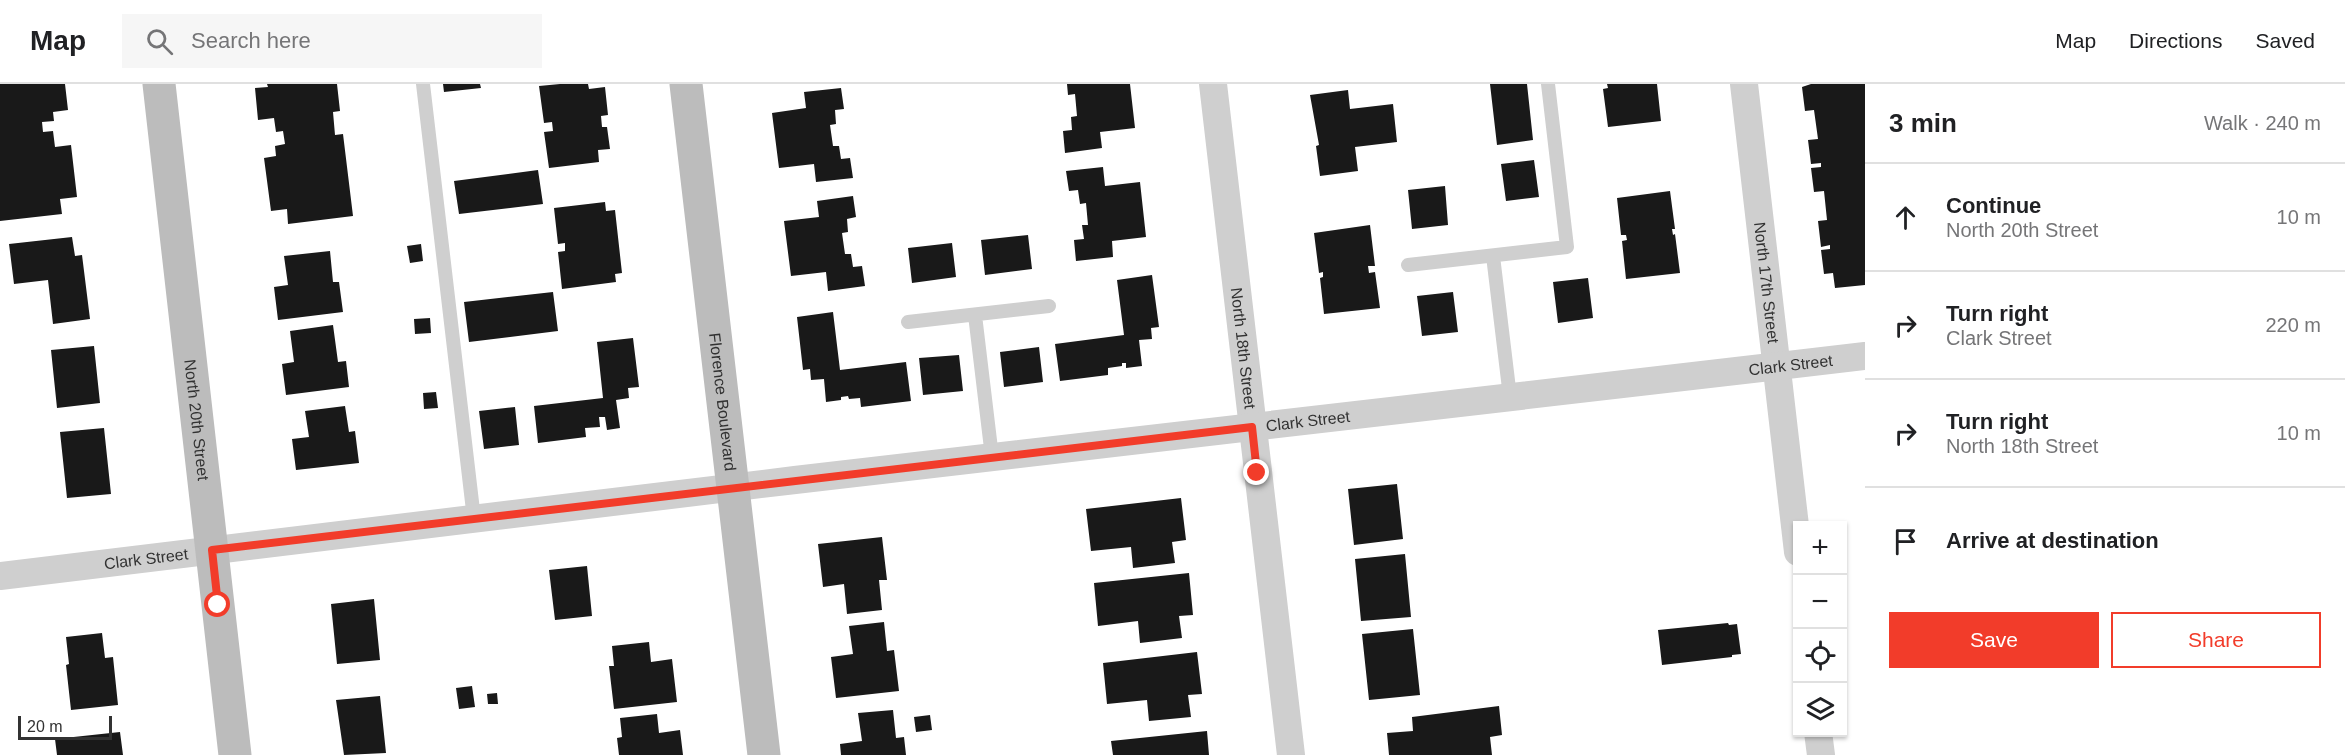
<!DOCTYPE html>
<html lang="en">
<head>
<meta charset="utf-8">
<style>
	:root { --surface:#fff; --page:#f6f6f6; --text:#202124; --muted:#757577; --line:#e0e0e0; --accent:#f23c2a }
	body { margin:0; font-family:Helvetica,sans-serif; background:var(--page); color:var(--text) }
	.controls { position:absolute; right:18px; bottom:18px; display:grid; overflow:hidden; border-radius:0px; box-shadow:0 2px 4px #0004 }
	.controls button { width:54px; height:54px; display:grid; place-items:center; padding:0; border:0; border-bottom:2px solid var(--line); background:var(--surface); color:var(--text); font:30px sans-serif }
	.scale { position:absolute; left:18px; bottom:15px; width:94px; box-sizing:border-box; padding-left:6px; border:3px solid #323232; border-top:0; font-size:16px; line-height:21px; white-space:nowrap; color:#323232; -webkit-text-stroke:4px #fff; paint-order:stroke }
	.stop { position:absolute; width:18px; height:18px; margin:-14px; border:4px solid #f23c2a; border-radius:50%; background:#fff }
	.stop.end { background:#f23c2a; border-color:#fff; box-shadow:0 2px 6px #0008 }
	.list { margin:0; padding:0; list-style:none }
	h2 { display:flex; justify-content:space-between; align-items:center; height:78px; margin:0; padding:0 24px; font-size:26px }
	h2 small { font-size:20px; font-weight:400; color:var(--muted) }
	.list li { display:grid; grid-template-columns:39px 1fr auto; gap:18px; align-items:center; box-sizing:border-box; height:108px; padding:0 24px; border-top:2px solid var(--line) }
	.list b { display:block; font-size:22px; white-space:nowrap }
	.list p { margin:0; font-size:20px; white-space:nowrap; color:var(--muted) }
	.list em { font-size:20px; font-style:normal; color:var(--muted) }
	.actions { display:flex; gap:12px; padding:18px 24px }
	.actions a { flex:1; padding:14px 0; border:2px solid var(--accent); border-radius:0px; text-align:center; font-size:21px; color:var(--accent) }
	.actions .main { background:var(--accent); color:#fff }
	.icon { flex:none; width:33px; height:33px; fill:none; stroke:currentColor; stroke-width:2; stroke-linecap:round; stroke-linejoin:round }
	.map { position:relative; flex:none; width:1865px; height:671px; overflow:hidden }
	header { display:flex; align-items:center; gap:36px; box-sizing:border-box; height:84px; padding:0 30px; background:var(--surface); border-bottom:2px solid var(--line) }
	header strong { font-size:28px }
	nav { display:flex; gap:33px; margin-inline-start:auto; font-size:21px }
	.search { width:420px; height:54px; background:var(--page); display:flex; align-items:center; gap:15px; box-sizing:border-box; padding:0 21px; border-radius:0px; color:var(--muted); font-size:22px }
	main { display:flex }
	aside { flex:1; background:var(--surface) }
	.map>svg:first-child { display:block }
</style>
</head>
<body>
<header>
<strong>Map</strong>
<div class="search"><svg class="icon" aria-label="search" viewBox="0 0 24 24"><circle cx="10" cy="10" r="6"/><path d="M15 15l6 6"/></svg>Search here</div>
<nav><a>Map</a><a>Directions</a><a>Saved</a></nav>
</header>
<main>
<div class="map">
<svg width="1865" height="671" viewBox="0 0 1865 671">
	<rect width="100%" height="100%" fill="#fff"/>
	<path fill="#191919" d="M 0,0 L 65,0 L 68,26 L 53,28 L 54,37 L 42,38 L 43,48 L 53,47 L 55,63 L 71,61 L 77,113 L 60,115 L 62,130 L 0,137 Z
		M 267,0 L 337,0 L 340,27 L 333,28 L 335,51 L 343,50 L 353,132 L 288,140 L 287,125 L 271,127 L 264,74 L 276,72 L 275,62 L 285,60 L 283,47 L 276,48 L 274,34 L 258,36 L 255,4 L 268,3 Z
		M 443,0 L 480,0 L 481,4 L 444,8 Z
		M 560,0 L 588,0 L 589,5 L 605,3 L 608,31 L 601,32 L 602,43 L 607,43 L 610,65 L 598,66 L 599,78 L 549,84 L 544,48 L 553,47 L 552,38 L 544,39 L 539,2 Z
		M 1067,0 L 1130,0 L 1135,44 L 1100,48 L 1102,64 L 1065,69 L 1063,47 L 1072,46 L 1071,33 L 1077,32 L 1075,10 L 1068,11 Z
		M 1490,0 L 1527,0 L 1533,56 L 1497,61 Z
		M 1607,0 L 1657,0 L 1661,37 L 1608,43 L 1603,5 L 1608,4 Z
		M 1811,0 L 1865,0 L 1865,201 L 1835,204 L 1833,189 L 1824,190 L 1821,166 L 1830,165 L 1830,161 L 1821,163 L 1818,137 L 1827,136 L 1824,107 L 1814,108 L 1811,84 L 1821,83 L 1821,79 L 1811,80 L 1808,56 L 1818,55 L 1814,26 L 1805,27 L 1802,3 Z
		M 841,4 L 844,25 L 835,26 L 836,40 L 830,41 L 833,62 L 839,62 L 841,75 L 850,74 L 853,94 L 816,98 L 814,80 L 779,84 L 772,29 L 806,24 L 804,8 Z
		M 1348,6 L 1350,25 L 1393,20 L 1397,58 L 1355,63 L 1358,87 L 1320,92 L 1316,62 L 1319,61 L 1310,11 Z
		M 1534,76 L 1539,113 L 1506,117 L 1501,80 Z
		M 1103,83 L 1105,102 L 1140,98 L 1146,153 L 1112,157 L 1113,173 L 1076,177 L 1074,156 L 1084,155 L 1082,141 L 1088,141 L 1086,119 L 1080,120 L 1078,106 L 1069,107 L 1066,87 Z
		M 538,86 L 543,120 L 459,130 L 454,97 Z
		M 1445,102 L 1448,141 L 1412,145 L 1408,106 Z
		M 1670,107 L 1675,145 L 1672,145 L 1673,151 L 1675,150 L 1680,189 L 1626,195 L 1622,157 L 1627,156 L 1626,151 L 1621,151 L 1617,114 Z
		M 853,112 L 856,133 L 847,135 L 848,148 L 842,149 L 845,170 L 851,170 L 853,183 L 862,182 L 865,202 L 828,207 L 826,188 L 791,192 L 784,137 L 819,133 L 817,117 Z
		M 605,118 L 606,127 L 615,126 L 622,189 L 615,190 L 616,198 L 562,205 L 558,168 L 565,167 L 565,159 L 558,160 L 554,124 Z
		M 1370,141 L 1375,182 L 1368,182 L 1369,189 L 1375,188 L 1380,224 L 1324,230 L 1320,194 L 1323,193 L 1323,188 L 1319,189 L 1314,149 Z
		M 1028,151 L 1032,185 L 985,191 L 981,156 Z
		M 72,153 L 75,172 L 82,171 L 90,235 L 53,240 L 48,196 L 14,200 L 9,160 Z
		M 952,159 L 956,193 L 912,199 L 908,164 Z
		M 421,160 L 423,177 L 410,179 L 407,162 Z
		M 330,167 L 333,198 L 339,198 L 343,228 L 278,236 L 274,203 L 288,201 L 284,172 Z
		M 1152,191 L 1159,243 L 1151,244 L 1152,255 L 1139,256 L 1142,282 L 1126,284 L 1126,279 L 1122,279 L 1122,282 L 1108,284 L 1108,291 L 1060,297 L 1055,260 L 1124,251 L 1117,196 Z
		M 1588,194 L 1593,234 L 1558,239 L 1553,198 Z
		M 553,208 L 558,247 L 469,258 L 464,218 Z
		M 1453,208 L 1458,248 L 1422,252 L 1417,212 Z
		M 833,228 L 840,286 L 906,278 L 911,317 L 861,323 L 860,314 L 849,315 L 848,312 L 841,313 L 841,316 L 826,318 L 824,295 L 811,296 L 810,285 L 803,286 L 797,233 Z
		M 430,234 L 431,249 L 415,250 L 414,235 Z
		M 333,241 L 338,278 L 346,277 L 349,303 L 286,311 L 282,280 L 294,278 L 290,247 Z
		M 633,254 L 639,303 L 628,304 L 629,314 L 616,316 L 620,344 L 607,346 L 605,333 L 599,333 L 600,343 L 585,344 L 586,353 L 538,359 L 534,322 L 603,314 L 597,258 Z
		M 94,262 L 100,319 L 57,324 L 51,266 Z
		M 1039,263 L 1043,298 L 1004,303 L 1000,268 Z
		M 959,271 L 963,307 L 923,311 L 919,274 Z
		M 436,308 L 438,324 L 424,325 L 423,309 Z
		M 345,322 L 349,348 L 355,347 L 359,379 L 296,386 L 292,355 L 309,353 L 305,327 Z
		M 515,323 L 519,361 L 484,365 L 479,327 Z
		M 104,344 L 111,410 L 67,414 L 60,348 Z
		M 1397,400 L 1403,455 L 1354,461 L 1348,405 Z
		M 1181,414 L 1186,456 L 1172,458 L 1175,479 L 1133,484 L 1131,463 L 1091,467 L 1086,425 Z
		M 882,453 L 887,496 L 879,496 L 882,526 L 847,530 L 844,500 L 823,503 L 818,460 Z
		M 1405,470 L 1411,533 L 1361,537 L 1355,475 Z
		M 587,482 L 592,532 L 555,536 L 549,486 Z
		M 1189,489 L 1193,531 L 1179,532 L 1182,554 L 1140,559 L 1138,537 L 1098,542 L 1094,499 Z
		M 374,515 L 380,576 L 337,580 L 331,520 Z
		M 884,538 L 887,567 L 894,566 L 899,607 L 836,614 L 831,573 L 853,570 L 849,542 Z
		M 1728,539 L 1729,541 L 1737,540 L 1741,570 L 1732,571 L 1732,573 L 1662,581 L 1658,546 Z
		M 1413,545 L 1420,611 L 1369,616 L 1362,550 Z
		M 102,549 L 105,574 L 113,573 L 118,621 L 71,626 L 66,581 L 69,580 L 66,553 Z
		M 649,558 L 651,578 L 672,575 L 677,618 L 614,625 L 609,582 L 614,582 L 612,562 Z
		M 1197,568 L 1202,610 L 1188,611 L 1191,633 L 1149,637 L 1147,616 L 1107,620 L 1103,579 Z
		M 472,602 L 475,623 L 459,625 L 456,604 Z
		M 497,609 L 498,620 L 488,620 L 487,610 Z
		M 380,612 L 386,669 L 344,671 L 336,616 Z
		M 1499,622 L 1502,651 L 1490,653 L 1492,671 L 1389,671 L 1387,649 L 1413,647 L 1412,633 Z
		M 893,626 L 896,654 L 904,653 L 906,671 L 841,671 L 840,660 L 862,657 L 858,629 Z
		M 657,630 L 659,649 L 680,646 L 683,671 L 619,671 L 617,654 L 622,653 L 620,634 Z
		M 930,631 L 932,646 L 916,648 L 914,633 Z
		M 1207,647 L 1209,671 L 1113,671 L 1111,657 Z
		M 120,648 L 123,671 L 57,671 L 55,655 Z"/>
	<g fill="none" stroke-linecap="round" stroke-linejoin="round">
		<path stroke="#cfcfcf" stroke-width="14" d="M 423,0 L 474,435
			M 1493,172 L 1510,313
			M 1408,181 L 1567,163 L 1548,0
			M 975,231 L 992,373
			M 908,238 L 1049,222"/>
		<g stroke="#cfcfcf" stroke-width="28">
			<path id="s1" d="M 1213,0 L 1291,671"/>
			<path id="s2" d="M 1744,0 L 1798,468"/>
			<path id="s3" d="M 0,492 L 795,396 L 1865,272"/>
			<path d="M 1818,648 L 1821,671"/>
		</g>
		<g stroke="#bcbcbc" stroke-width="33">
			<path id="s4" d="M 159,0 L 235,671"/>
			<path id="s5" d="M 686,0 L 764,671"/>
		</g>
	</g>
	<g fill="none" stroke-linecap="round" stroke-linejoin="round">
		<path stroke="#f23c2a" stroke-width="8" d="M 218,521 L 212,466 L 1252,343 L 1257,389"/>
	</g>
	<g text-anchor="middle" stroke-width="6" stroke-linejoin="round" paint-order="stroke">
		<g font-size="16" fill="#323232" stroke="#fff">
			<text dy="6" stroke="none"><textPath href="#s2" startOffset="200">North 17th Street</textPath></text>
			<text dy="6" stroke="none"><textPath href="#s1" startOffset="266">North 18th Street</textPath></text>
			<text dy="6" stroke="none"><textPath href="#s3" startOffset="1803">Clark Street</textPath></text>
			<text dy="6" stroke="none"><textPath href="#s5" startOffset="320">Florence Boulevard</textPath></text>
			<text dy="6" stroke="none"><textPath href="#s4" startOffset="338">North 20th Street</textPath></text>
			<text dy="6" stroke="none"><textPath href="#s3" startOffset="1317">Clark Street</textPath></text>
			<text dy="6" stroke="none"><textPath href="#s3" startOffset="147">Clark Street</textPath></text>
		</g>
	</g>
</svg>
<div class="controls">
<button>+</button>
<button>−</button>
<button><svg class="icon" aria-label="locate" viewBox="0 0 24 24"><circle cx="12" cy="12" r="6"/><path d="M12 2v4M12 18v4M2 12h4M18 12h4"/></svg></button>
<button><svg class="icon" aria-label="layers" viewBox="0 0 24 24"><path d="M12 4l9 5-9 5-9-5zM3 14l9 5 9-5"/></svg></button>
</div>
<div class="scale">20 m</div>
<div class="stop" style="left:218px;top:521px"></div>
<div class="stop end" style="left:1257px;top:389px"></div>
</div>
<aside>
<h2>3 min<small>Walk · 240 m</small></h2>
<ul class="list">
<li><svg class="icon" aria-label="ahead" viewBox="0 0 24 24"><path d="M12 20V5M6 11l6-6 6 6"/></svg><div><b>Continue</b><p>North 20th Street</p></div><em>10 m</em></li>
<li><svg class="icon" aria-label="right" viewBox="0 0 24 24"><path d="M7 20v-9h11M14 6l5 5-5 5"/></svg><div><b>Turn right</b><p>Clark Street</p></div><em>220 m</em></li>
<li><svg class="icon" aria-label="right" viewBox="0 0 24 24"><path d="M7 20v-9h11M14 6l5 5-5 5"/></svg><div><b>Turn right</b><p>North 18th Street</p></div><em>10 m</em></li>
<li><svg class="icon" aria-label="arrive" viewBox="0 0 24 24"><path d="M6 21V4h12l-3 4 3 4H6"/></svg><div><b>Arrive at destination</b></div></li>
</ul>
<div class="actions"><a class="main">Save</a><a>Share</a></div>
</aside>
</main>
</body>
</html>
